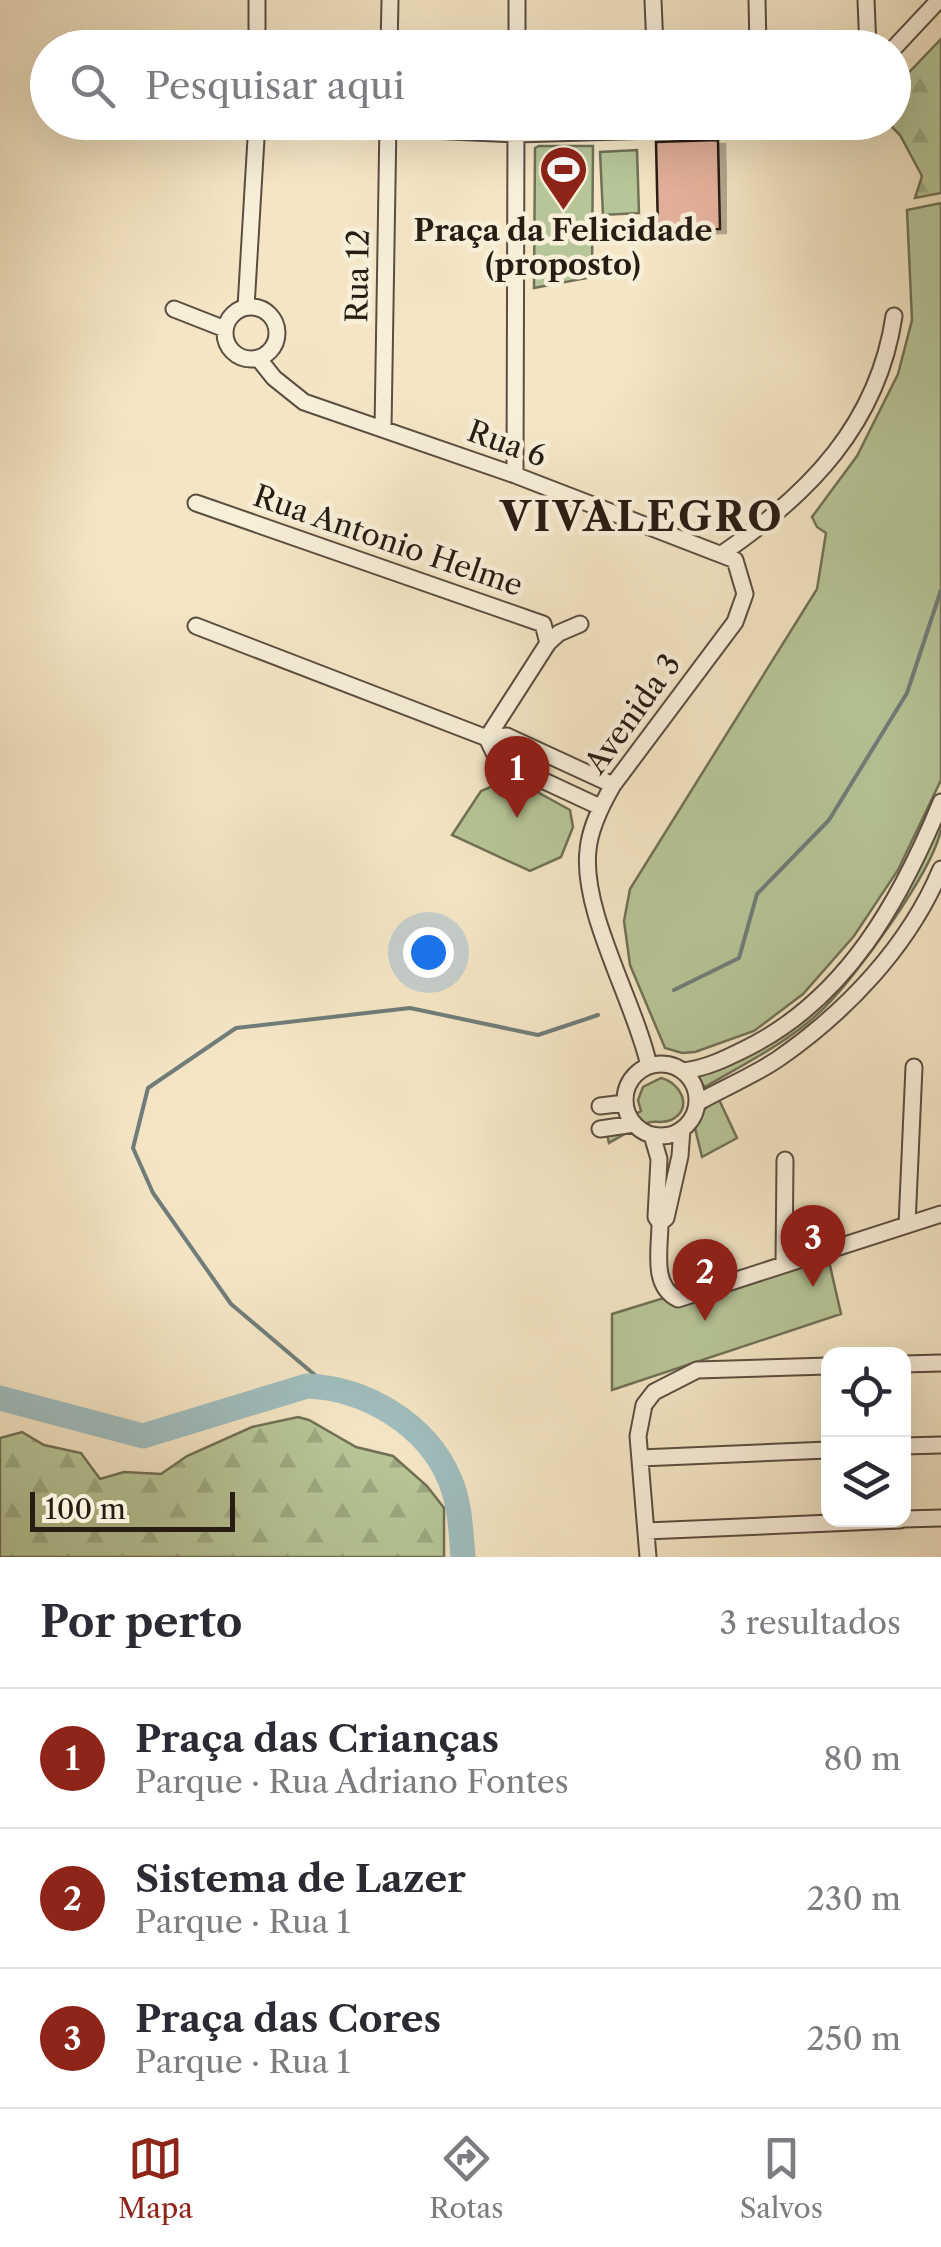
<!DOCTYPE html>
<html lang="pt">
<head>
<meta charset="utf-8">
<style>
	:root { --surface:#fff; --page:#f7f7f7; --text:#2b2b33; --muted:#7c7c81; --line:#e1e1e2; --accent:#8f2418 }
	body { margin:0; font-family:"Libre Caslon Text",serif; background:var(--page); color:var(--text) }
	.controls { position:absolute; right:30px; bottom:30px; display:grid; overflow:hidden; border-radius:20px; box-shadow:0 10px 40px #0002 }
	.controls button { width:90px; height:90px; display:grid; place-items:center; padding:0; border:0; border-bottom:2px solid var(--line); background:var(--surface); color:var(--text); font:50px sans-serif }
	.scale { position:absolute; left:30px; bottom:25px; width:205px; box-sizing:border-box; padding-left:10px; border:5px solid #281c13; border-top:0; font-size:28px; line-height:35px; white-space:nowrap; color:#281c13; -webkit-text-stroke:8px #f8efd9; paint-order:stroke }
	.you { position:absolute; left:428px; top:952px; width:35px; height:35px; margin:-25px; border:8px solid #fff; border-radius:50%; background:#1a73e8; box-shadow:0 0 0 15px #1a73e833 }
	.badge { display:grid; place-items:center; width:65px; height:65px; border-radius:50%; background:var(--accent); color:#fff; font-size:32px; font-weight:700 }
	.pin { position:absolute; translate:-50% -82px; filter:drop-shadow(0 2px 5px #0008) }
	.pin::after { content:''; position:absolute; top:52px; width:35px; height:30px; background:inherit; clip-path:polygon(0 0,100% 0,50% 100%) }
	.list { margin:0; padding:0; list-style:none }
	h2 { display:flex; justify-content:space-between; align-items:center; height:130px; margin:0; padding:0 40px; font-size:42px }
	h2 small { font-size:32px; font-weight:400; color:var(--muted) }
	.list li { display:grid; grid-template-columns:65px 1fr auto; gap:30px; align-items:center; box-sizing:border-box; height:140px; padding:0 40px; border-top:2px solid var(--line) }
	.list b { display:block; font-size:38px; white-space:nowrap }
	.list p { margin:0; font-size:32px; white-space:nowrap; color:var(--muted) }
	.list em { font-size:32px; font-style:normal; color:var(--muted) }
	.icon { flex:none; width:55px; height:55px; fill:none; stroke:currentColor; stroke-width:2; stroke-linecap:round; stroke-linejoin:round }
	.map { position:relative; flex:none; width:941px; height:1557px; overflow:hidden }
	.search { position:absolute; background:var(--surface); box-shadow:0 10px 40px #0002; left:30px; right:30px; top:30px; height:110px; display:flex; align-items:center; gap:25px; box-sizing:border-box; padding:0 35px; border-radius:55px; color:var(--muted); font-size:38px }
	.sheet { height:550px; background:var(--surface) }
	nav { display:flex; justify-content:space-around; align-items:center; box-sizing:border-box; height:140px; border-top:2px solid var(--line); background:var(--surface); font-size:28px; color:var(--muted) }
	nav a { display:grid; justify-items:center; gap:5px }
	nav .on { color:var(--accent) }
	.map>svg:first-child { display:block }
</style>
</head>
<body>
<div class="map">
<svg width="941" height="1557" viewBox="0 0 941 1557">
	<defs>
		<pattern id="forest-firs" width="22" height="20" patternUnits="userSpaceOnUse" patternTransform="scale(2.5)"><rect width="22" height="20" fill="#b7c698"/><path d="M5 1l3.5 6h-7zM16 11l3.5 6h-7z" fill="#9daa82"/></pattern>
		<filter id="shadow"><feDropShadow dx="7" dy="4" stdDeviation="0" flood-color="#0004"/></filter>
	</defs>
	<rect width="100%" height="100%" fill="#f4e6c5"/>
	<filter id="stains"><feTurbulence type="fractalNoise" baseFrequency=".002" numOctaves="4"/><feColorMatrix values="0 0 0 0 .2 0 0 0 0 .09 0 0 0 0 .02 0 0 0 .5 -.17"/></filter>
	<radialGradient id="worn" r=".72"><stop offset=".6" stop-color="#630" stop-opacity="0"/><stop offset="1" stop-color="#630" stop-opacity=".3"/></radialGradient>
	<path fill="url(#forest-firs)" stroke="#707156" stroke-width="2.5" d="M 941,39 L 941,193 L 915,198 L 922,176 L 900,135 L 888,123 L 894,122 L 894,88 Z
		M 298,1417 L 309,1420 L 356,1447 L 393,1456 L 427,1486 L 444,1508 L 444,1557 L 0,1557 L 0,1438 L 22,1432 L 44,1445 L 81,1453 L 100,1479 L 124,1472 L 161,1474 L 187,1456 L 252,1427 Z"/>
	<path fill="#b7c698" stroke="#707156" stroke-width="2.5" d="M 539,146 L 593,146 L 592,277 L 534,288 L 535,148 Z
		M 637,150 L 639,213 L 603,215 L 600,152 Z
		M 941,203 L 941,780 L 898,870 L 854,936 L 803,994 L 754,1031 L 695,1052 L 682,1053 L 665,1048 L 630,965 L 624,921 L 630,889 L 817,589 L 826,533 L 817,527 L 812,517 L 857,456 L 898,374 L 912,320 L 907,210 Z
		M 512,778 L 570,810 L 573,827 L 561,857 L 530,871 L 452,835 L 481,791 Z
		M 941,798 C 941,808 941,819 941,829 C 934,870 854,980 822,1010 C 789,1042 744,1064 705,1087 L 694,1075 C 734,1052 778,1030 811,999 C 870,943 907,870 941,798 Z
		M 661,1078 C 681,1083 694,1109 671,1120 C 662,1124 654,1120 647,1123 C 634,1128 621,1136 609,1143 L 606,1130 L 641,1111 L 638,1100 L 643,1087 Z
		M 715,1091 L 737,1138 L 702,1157 L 693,1120 L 707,1107 L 708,1096 Z
		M 826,1248 L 841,1314 L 612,1390 L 612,1314 Z"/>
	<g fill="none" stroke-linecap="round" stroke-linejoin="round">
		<path stroke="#707d7a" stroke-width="4" d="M 674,990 L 739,958 L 757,894 L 829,820 L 907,693 L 941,590
			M 329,1387 L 231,1304 L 153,1193 L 133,1148 L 148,1088 L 236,1028 L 410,1008 L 538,1035 L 598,1015"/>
		<path stroke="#a0bdbe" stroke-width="25" d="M 0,1398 L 143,1436 L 307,1386 C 365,1388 427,1424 450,1480 C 460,1503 461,1532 463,1557"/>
	</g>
	<path fill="#e4b19b" stroke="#281c13" stroke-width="2.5" filter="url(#shadow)" d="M 718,140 L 720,229 L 658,230 L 656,142 Z"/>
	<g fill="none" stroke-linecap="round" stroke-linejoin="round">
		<defs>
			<path id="minor" d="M 653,0 L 655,48
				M 757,0 L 758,48
				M 866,0 L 868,48
				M 257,48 L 257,0
				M 389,48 L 390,0
				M 517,48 L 517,0
				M 894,48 L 939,0
				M 257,128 L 388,128 L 516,134 L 761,127 L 807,122
				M 246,307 L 257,122
				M225 333a26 26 0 1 1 52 0a26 26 0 1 1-52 0Z
				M 174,309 L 225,329
				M 258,358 L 274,378 L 304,402 L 515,475 L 735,560 L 745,594 L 735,622 L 613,785 C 602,804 590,827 588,850 C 581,912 635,1002 649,1066
				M 383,429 L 388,122
				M 515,475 L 516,122
				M 196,503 L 543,624 L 548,643
				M 723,553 C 809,494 878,424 894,316
				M 196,626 L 487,738 L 507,736 L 613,785
				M 487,738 L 548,643 L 559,633 L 580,624
				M 487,738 L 497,759 L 600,807
				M625 1100a36 36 0 1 1 72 0a36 36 0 1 1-72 0Z
				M 683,1071 C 707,1068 725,1059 747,1048 C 847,998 900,901 941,802
				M 697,1103 C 723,1088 753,1076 778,1059 C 846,1012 909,946 941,869
				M 600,1106 L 625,1103
				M 600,1129 L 634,1124
				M 652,1135 L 659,1159 L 656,1217 L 660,1223 C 660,1249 651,1286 678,1299 L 941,1214
				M 660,1223 L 666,1218 L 680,1156 L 682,1129
				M 907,1225 L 914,1067
				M 784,1265 L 785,1160
				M 904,1364 L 941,1363
				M 904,1446 L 941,1445
				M 640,1458 L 828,1450
				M 904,1519 L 941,1518
				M 646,1531 L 900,1520
				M 648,1557 L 638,1436 L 644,1405 L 654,1392 L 697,1370 L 828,1366"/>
		</defs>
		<use href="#minor" stroke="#5b4e40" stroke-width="19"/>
		<use href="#minor" stroke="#f8efd9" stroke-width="15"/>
	</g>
	<defs>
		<symbol id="stadium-pin" viewBox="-11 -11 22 30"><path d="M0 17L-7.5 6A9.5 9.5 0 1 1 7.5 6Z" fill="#8f2418" stroke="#f8efd9"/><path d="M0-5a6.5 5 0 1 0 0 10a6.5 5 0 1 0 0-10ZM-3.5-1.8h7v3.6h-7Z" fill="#fff"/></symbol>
	</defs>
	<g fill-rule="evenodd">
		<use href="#stadium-pin" x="536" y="142" width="55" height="75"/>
	</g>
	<g text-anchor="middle" stroke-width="9" stroke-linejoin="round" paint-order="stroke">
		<g font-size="30" font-weight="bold" fill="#281c13" stroke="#f8efd9">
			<text x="563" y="241">Praça da Felicidade<tspan x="563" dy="34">(proposto)</tspan></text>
		</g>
		<g font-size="30" fill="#281c13" stroke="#f8efd9">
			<text transform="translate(358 276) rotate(-89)" y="10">Rua 12</text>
			<text transform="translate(507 444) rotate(20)" y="10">Rua 6</text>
			<text transform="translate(388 541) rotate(19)" y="10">Rua Antonio Helme</text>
			<text transform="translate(633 714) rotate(-54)" y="10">Avenida 3</text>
		</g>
		<g font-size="40" font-weight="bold" letter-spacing="2.5" fill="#281c13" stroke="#f8efd9">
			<text x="642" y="531">VIVALEGRO</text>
		</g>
	</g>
	<rect width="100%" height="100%" filter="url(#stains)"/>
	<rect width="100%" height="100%" fill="url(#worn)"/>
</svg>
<div class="controls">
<button><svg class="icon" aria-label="locate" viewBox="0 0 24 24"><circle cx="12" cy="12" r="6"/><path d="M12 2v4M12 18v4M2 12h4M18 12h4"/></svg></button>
<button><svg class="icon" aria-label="layers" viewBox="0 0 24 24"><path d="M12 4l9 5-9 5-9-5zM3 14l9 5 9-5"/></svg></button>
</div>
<div class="scale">100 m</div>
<div class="you"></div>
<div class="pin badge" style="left:517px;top:818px">1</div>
<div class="pin badge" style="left:705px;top:1321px">2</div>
<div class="pin badge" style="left:813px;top:1287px">3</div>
<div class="search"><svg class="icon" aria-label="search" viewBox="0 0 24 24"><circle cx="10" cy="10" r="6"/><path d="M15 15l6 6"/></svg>Pesquisar aqui</div>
</div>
<section class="sheet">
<h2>Por perto<small>3 resultados</small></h2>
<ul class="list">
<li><span class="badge">1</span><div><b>Praça das Crianças</b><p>Parque · Rua Adriano Fontes</p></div><em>80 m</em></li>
<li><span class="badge">2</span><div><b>Sistema de Lazer</b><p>Parque · Rua 1</p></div><em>230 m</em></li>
<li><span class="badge">3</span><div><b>Praça das Cores</b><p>Parque · Rua 1</p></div><em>250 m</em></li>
</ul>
</section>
<nav>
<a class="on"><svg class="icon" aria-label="map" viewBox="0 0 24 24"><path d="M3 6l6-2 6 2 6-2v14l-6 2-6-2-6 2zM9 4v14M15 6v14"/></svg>Mapa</a>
<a><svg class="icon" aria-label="directions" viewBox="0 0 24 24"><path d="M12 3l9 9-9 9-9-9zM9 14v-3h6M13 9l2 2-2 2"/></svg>Rotas</a>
<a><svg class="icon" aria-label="saved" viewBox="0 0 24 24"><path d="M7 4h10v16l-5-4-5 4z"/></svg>Salvos</a>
</nav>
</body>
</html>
